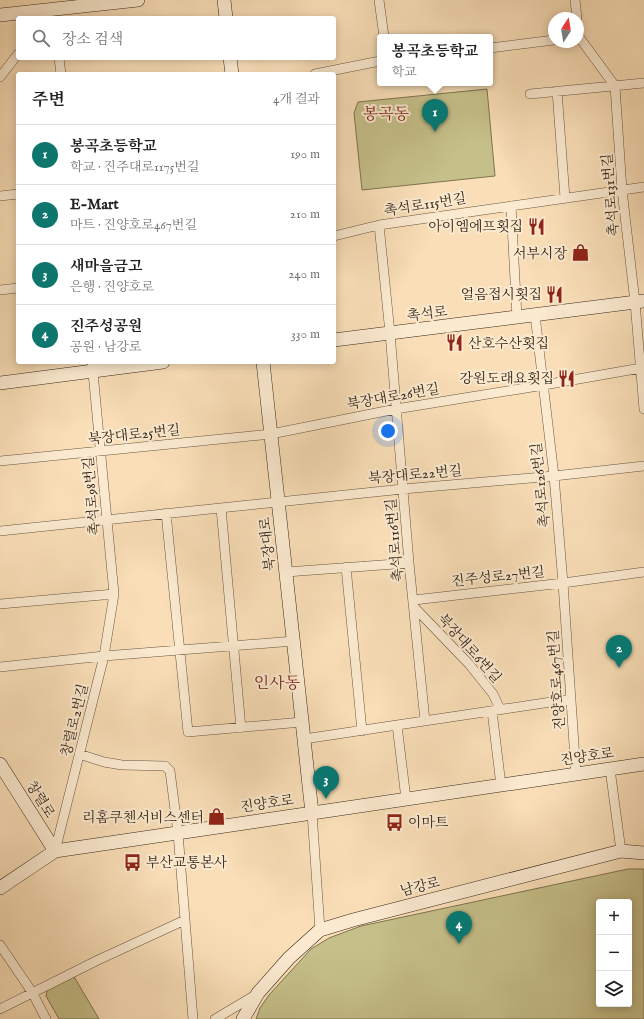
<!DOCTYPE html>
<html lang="ko">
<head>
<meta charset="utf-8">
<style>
	:root { --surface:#fff; --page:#f2f2f2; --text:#222; --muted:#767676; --line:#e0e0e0; --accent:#0f766e }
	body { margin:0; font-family:"IM FELL English","Noto Serif KR",serif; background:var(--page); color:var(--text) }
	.controls { position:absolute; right:12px; bottom:12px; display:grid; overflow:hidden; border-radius:4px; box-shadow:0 2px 10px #0003 }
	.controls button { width:36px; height:36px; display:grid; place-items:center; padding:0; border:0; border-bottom:1px solid var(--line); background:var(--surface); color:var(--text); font:20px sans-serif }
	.compass { position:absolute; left:548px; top:12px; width:36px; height:36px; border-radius:50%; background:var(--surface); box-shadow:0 2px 10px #0003; rotate:12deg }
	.you { position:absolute; left:388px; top:431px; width:14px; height:14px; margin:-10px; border:3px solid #fff; border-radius:50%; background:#1a73e8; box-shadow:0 0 0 6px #1a73e833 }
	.badge { display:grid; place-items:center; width:26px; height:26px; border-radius:50%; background:var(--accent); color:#fff; font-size:13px; font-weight:700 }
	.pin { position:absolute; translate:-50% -33px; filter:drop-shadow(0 1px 2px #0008) }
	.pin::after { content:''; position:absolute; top:21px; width:14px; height:12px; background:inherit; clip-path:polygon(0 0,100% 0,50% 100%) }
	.popup { position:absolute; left:377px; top:34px; width:116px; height:52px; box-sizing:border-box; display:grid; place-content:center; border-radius:4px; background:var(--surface); filter:drop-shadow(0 1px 3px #0005); font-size:13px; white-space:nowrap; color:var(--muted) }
	.popup b { font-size:15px; color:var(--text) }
	.popup::after { content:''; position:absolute; left:50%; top:100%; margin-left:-8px; border:8px solid transparent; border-top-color:var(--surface) }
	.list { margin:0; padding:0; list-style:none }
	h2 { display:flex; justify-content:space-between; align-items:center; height:52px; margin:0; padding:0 16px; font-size:17px }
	h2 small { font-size:13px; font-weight:400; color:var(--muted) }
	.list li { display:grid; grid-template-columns:26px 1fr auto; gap:12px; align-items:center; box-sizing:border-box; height:60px; padding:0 16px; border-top:1px solid var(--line) }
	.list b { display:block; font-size:15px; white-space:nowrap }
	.list p { margin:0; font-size:13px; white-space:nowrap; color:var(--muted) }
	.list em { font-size:13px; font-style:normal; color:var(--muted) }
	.icon { flex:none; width:22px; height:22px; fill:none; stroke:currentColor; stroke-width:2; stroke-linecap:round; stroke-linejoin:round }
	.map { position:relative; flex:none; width:644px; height:1019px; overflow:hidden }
	.search { position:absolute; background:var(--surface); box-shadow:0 2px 10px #0003; left:16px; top:16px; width:320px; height:44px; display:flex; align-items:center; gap:10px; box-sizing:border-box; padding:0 14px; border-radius:4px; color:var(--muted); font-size:15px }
	.panel { position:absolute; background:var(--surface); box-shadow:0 2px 10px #0003; left:16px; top:72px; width:320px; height:292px; border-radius:4px }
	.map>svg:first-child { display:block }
</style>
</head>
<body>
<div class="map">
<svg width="644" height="1019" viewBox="0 0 644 1019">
	<rect width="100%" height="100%" fill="#f9deb7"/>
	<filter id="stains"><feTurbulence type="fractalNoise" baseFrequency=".005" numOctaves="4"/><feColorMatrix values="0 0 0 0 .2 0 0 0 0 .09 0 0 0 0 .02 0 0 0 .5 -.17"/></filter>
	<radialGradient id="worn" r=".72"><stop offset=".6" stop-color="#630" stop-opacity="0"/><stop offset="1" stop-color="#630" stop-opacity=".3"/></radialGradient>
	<path fill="#c5bf89" stroke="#7e7350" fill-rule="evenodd" d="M 487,89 L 495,176 L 362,190 L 354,113 L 358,102 Z
		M 628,869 L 644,869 L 644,1019 L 256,1019 L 260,1008 L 269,995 L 311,949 L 329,938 L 361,926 ZM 599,902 L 629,902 L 629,1004 L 599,1004 Z
		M 73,975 L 99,1019 L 59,1019 L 46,996 L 48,987 Z"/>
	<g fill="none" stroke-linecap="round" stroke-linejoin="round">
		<defs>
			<path id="street" d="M 379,0 L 384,37
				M 575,0 L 577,18
				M 578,27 L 579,37 L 615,86
				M 490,48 L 554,40
				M 59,58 L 61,74
				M 315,74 L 380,61
				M 0,77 L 18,54
				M 615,86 L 622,190 L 635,302 L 644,409
				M 557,91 L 565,198
				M 530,94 L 644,83
				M 0,196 L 18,194
				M 511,206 L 517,317
				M 379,225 L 390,333 L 409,563 L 425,721
				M 334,236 L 379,225 L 644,187
				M 0,290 L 18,288
				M 535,315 L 554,476 L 563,583 L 576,774
				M 0,461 L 271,434 L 396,409 L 544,385 L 641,368
				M 221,508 L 241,728
				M 166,513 L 188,732 L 302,722
				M 0,531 L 403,489 L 554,476 L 644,466
				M 346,567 L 362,731
				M 286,572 L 409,563
				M 414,600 L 563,583 L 644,572
				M 0,604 L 114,594
				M 415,608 L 469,664 L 493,694 L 500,709
				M 0,667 L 104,656 L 294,641
				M 492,711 L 501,785
				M 397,725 L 406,799
				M 304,739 L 571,699
				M 79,754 L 104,762 L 122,765 L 165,766 L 170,771 L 178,833 L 193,1019
				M 610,769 L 621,851
				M 312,813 L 320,930
				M 55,851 L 104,656 L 114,594 L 92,362
				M 0,945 L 32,992 L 46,1019
				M 0,1009 L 98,960 L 185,920
				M 215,1019 L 257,994"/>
			<path id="secondary" d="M 224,0 L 226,18
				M 0,15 L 138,0
				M 230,58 L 232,74
				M 334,340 L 644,301
				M 263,362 L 312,813
				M 0,383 L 163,362
				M 0,764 L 55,851
				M 0,888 L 55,851 L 644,764
				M 243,1019 L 258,993 L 289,958 L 320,930 L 353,920 L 621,851 L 644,853"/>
		</defs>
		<use href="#street" stroke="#685540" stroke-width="10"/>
		<use href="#secondary" stroke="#372718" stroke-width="14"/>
		<use href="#street" stroke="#fbead0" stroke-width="9"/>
		<use href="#secondary" stroke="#fbead0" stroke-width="13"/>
	</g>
	<defs>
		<symbol id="restaurant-bare" viewBox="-9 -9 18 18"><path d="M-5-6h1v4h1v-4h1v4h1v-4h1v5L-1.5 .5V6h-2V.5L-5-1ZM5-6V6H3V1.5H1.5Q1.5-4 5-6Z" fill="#8f2418" stroke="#fbead0" stroke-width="2.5" paint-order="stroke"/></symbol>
		<symbol id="shop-bare" viewBox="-9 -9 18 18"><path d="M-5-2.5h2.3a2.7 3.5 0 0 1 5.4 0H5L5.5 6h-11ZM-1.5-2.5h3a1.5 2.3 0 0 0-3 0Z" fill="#8f2418" stroke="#fbead0" stroke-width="2.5" paint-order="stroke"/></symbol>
		<symbol id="bus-bare" viewBox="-9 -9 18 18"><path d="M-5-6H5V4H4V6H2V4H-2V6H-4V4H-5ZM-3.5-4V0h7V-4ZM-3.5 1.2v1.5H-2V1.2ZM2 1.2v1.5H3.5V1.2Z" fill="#8f2418" stroke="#fbead0" stroke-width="2.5" paint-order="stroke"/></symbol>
	</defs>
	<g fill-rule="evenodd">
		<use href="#restaurant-bare" x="524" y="214" width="25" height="25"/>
		<use href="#shop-bare" x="568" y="240" width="25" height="25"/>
		<use href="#restaurant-bare" x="542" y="282" width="25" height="25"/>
		<use href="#restaurant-bare" x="442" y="330" width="25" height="25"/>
		<use href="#restaurant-bare" x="554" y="366" width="25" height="25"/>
		<use href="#shop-bare" x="204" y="804" width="25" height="25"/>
		<use href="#bus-bare" x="382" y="810" width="25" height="25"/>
		<use href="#bus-bare" x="120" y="850" width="25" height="25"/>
	</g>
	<g text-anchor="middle" stroke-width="4" stroke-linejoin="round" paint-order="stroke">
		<g font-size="14" fill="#372718" stroke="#fbead0">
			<text transform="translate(610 195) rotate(-95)" y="5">촉석로131번길</text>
			<text transform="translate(425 204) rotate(-9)" y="5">촉석로115번길</text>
			<text transform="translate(427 313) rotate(-7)" y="5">촉석로</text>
			<text transform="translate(393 396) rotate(-10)" y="5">북장대로26번길</text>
			<text transform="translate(134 434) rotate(-6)" y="5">북장대로25번길</text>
			<text transform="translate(415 474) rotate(-5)" y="5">북장대로22번길</text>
			<text transform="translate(540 485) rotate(-96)" y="5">촉석로126번길</text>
			<text transform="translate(91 496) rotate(-95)" y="5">촉석로98번길</text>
			<text transform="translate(394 540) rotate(-95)" y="5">촉석로116번길</text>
			<text transform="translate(267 544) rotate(-96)" y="5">북장대로</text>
			<text transform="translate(498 576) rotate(-6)" y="5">진주성로27번길</text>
			<text transform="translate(470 648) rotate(48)" y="5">북장대로6번길</text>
			<text transform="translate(556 680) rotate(-94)" y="5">진양호로467번길</text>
			<text transform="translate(74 720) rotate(-76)" y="5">창렬로2번길</text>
			<text transform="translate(587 756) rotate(-8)" y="5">진양호로</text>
			<text transform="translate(41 799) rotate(58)" y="5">창렬로</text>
			<text transform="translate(267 803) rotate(-8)" y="5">진양호로</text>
			<text transform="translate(420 886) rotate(-14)" y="5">남강로</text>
		</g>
		<g font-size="14" fill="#372718" stroke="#fbead0" text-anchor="end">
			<text x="523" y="231">아이엠에프횟집</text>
			<text x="567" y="258">서부시장</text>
			<text x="542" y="299">얼음접시횟집</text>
			<text x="468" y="348" text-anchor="start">산호수산횟집</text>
			<text x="554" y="383">강원도래요횟집</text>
			<text x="204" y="822">리홈쿠첸서비스센터</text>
			<text x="408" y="827" text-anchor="start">이마트</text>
			<text x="146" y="867" text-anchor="start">부산교통본사</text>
		</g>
		<g font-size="16" fill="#7a1f14" stroke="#fbead0">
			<text x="386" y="119">봉곡동</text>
			<text x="277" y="688">인사동</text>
		</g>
	</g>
	<rect width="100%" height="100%" filter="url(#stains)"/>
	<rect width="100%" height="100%" fill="url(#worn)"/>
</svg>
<div class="controls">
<button>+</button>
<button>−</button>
<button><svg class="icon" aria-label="layers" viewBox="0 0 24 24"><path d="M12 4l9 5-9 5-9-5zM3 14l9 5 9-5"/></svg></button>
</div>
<svg class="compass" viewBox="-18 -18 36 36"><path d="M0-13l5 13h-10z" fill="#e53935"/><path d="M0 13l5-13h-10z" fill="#767676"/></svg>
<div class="you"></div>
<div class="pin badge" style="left:435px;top:132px">1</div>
<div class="popup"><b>봉곡초등학교</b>학교</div>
<div class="pin badge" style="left:619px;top:668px">2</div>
<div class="pin badge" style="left:326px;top:799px">3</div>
<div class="pin badge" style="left:459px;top:944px">4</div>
<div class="search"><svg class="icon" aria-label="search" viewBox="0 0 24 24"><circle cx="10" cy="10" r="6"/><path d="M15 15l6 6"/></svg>장소 검색</div>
<section class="panel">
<h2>주변<small>4개 결과</small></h2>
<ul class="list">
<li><span class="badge">1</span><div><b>봉곡초등학교</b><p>학교 · 진주대로1175번길</p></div><em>190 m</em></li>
<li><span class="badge">2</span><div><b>E-Mart</b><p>마트 · 진양호로467번길</p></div><em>210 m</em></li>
<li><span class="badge">3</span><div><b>새마을금고</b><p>은행 · 진양호로</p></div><em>240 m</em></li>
<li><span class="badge">4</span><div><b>진주성공원</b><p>공원 · 남강로</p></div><em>330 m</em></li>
</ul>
</section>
</div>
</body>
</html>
